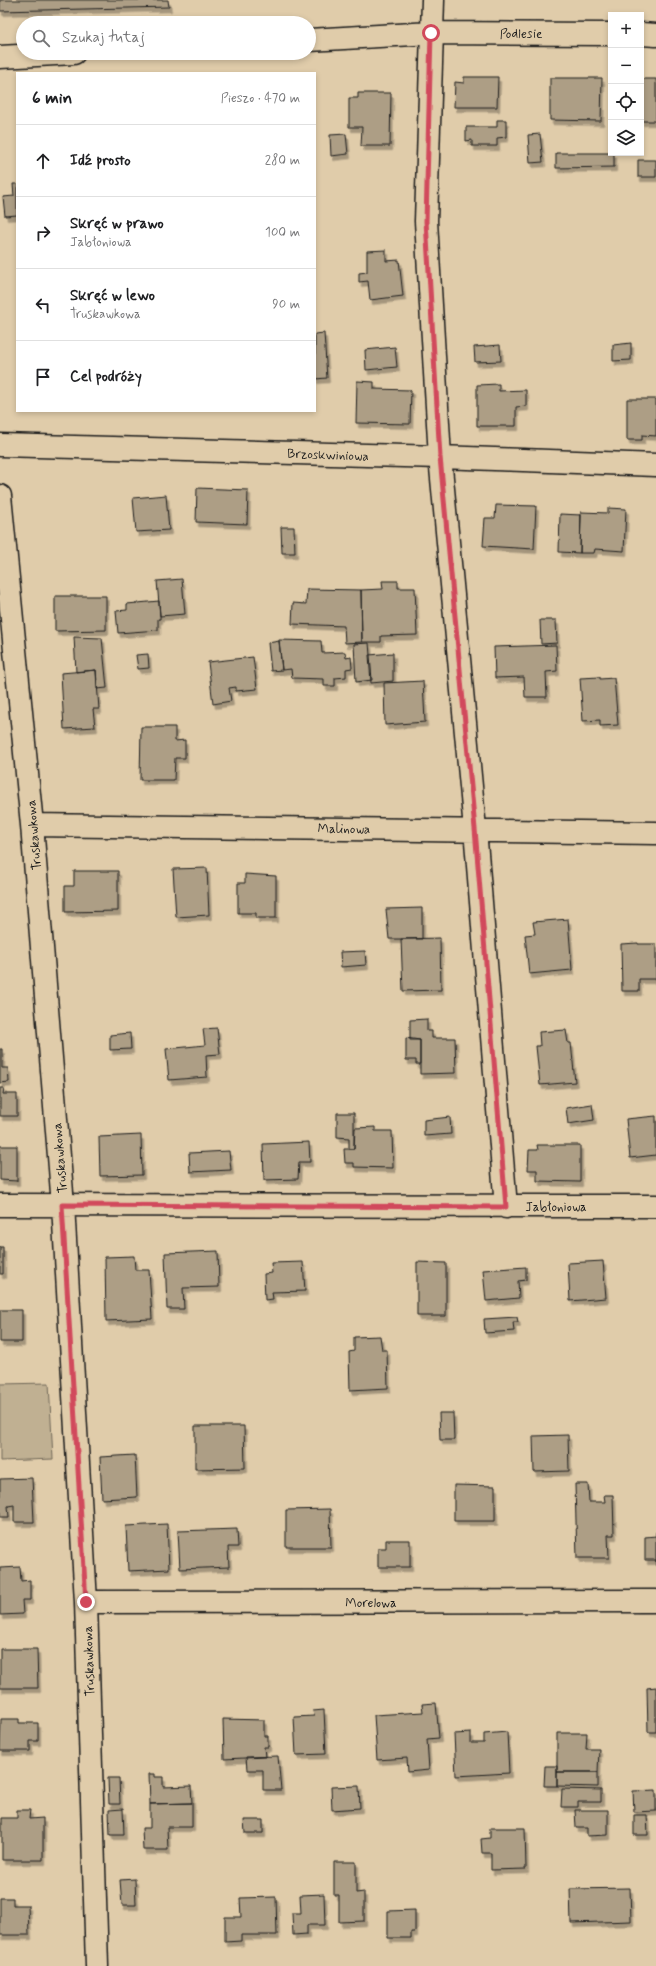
<!DOCTYPE html>
<html lang="pl">
<head>
<meta charset="utf-8">
<style>
	:root { --surface:#fff; --page:#f2f2f2; --text:#202124; --muted:#757577; --line:#e0e0e0 }
	body { margin:0; font-family:Mynerve,sans-serif; background:var(--page); color:var(--text) }
	.controls { position:absolute; right:12px; top:12px; display:grid; overflow:hidden; border-radius:0px; box-shadow:0 2px 6px #0003 }
	.controls button { width:36px; height:36px; display:grid; place-items:center; padding:0; border:0; border-bottom:1px solid var(--line); background:var(--surface); color:var(--text); font:20px sans-serif }
	.stop { position:absolute; width:12px; height:12px; margin:-9px; border:3px solid #d1495b; border-radius:50%; background:#fff }
	.stop.end { background:#d1495b; border-color:#fff; box-shadow:0 1px 4px #0008 }
	.list { margin:0; padding:0; list-style:none }
	h2 { display:flex; justify-content:space-between; align-items:center; height:52px; margin:0; padding:0 16px; font-size:17px }
	h2 small { font-size:13px; font-weight:400; color:var(--muted) }
	.list li { display:grid; grid-template-columns:26px 1fr auto; gap:12px; align-items:center; box-sizing:border-box; height:72px; padding:0 16px; border-top:1px solid var(--line) }
	.list b { display:block; font-size:15px; white-space:nowrap }
	.list p { margin:0; font-size:13px; white-space:nowrap; color:var(--muted) }
	.list em { font-size:13px; font-style:normal; color:var(--muted) }
	.icon { flex:none; width:22px; height:22px; fill:none; stroke:currentColor; stroke-width:2; stroke-linecap:round; stroke-linejoin:round }
	.map { position:relative; flex:none; width:656px; height:1966px; overflow:hidden }
	.search { position:absolute; background:var(--surface); box-shadow:0 2px 6px #0003; left:16px; top:16px; width:300px; height:44px; display:flex; align-items:center; gap:10px; box-sizing:border-box; padding:0 14px; border-radius:22px; color:var(--muted); font-size:15px }
	.panel { position:absolute; background:var(--surface); box-shadow:0 2px 6px #0003; left:16px; top:72px; width:300px; height:340px; border-radius:0px }
	.map>svg:first-child { display:block }
</style>
</head>
<body>
<div class="map">
<svg width="656" height="1966" viewBox="0 0 656 1966">
	<defs>
		<filter id="shadow"><feDropShadow dx="2.5" dy="4.5" stdDeviation="0" flood-color="#0004"/></filter>
	</defs>
	<rect width="100%" height="100%" fill="#e0ccaa"/>
	<filter id="ink" filterUnits="userSpaceOnUse"><feTurbulence type="fractalNoise" baseFrequency=".025" numOctaves="2"/><feDisplacementMap in="SourceGraphic" scale="8" xChannelSelector="R" yChannelSelector="G"/><feConvolveMatrix kernelMatrix="1 2 1 2 8 2 1 2 1" color-interpolation-filters="sRGB"/></filter>
	<g filter="url(#ink)">
		<path fill="#c0b092" stroke="#6e6657" d="M 49,1383 L 53,1459 L 0,1461 L 0,1384 Z"/>
		<path fill="#ad9e85" stroke="#1c1c1c" filter="url(#shadow)" d="M 0,0 L 168,0 L 169,7 L 0,11 Z
			M 464,77 L 498,77 L 497,107 L 454,107 L 455,82 L 464,83 Z
			M 550,78 L 602,78 L 601,121 L 550,120 Z
			M 641,79 L 656,79 L 656,121 L 641,121 Z
			M 358,93 L 391,93 L 390,146 L 361,146 L 362,127 L 349,127 L 349,98 L 358,98 Z
			M 497,120 L 506,120 L 506,137 L 497,138 L 497,146 L 472,146 L 472,140 L 466,141 L 466,127 L 497,127 Z
			M 346,134 L 348,154 L 331,156 L 330,135 Z
			M 540,134 L 543,162 L 530,163 L 528,135 Z
			M 556,153 L 614,153 L 614,167 L 556,168 Z
			M 638,160 L 656,160 L 656,177 L 638,177 Z
			M 13,184 L 17,184 L 17,215 L 5,216 L 3,197 L 14,196 Z
			M 386,250 L 386,261 L 399,260 L 403,296 L 370,300 L 368,281 L 359,282 L 359,273 L 367,272 L 367,251 Z
			M 324,333 L 327,378 L 315,379 L 315,334 Z
			M 631,343 L 631,360 L 613,361 L 613,345 Z
			M 500,345 L 501,361 L 475,362 L 474,347 Z
			M 395,347 L 397,367 L 366,370 L 365,350 Z
			M 357,381 L 374,382 L 374,389 L 411,390 L 410,424 L 356,423 Z
			M 499,384 L 499,391 L 526,390 L 526,406 L 516,407 L 516,426 L 477,426 L 477,385 Z
			M 627,399 L 656,399 L 656,436 L 642,435 L 642,440 L 627,440 Z
			M 197,488 L 248,490 L 247,524 L 196,522 Z
			M 166,495 L 169,530 L 136,532 L 133,498 Z
			M 496,505 L 536,506 L 534,549 L 483,546 L 485,518 L 495,518 Z
			M 608,508 L 626,509 L 624,551 L 595,549 L 594,553 L 580,553 L 581,512 L 608,513 Z
			M 560,514 L 581,515 L 580,553 L 559,552 Z
			M 281,527 L 294,527 L 295,553 L 282,553 Z
			M 182,579 L 185,614 L 160,616 L 157,581 Z
			M 382,581 L 398,581 L 398,588 L 415,588 L 417,635 L 381,636 L 381,642 L 362,642 L 361,590 L 383,589 Z
			M 307,589 L 361,590 L 362,642 L 345,643 L 344,626 L 292,624 L 293,603 L 306,604 Z
			M 55,596 L 106,596 L 106,630 L 55,631 Z
			M 159,601 L 160,616 L 160,619 L 158,619 L 158,630 L 118,633 L 116,611 L 127,610 L 127,604 Z
			M 540,620 L 556,620 L 557,643 L 541,644 Z
			M 74,637 L 102,638 L 107,688 L 97,689 L 96,670 L 76,672 Z
			M 279,640 L 321,641 L 322,653 L 345,652 L 346,658 L 351,657 L 352,668 L 346,669 L 346,677 L 335,678 L 335,686 L 324,686 L 324,679 L 292,678 L 291,669 L 282,670 Z
			M 279,641 L 282,670 L 271,671 L 268,643 Z
			M 369,643 L 372,680 L 356,682 L 354,644 Z
			M 556,645 L 557,671 L 546,672 L 547,697 L 525,697 L 524,677 L 495,678 L 494,647 Z
			M 393,653 L 393,681 L 371,683 L 369,655 Z
			M 148,654 L 149,668 L 138,669 L 136,655 Z
			M 253,657 L 257,689 L 236,691 L 236,687 L 229,688 L 231,701 L 213,704 L 208,662 Z
			M 96,670 L 99,709 L 93,709 L 95,727 L 64,729 L 61,673 Z
			M 600,677 L 600,679 L 614,678 L 618,725 L 600,726 L 600,720 L 583,721 L 580,678 Z
			M 423,681 L 425,722 L 385,725 L 384,683 Z
			M 141,727 L 175,727 L 175,741 L 185,740 L 185,758 L 175,758 L 174,780 L 140,780 Z
			M 207,868 L 209,915 L 176,917 L 173,869 Z
			M 74,871 L 118,871 L 118,911 L 65,912 L 65,886 L 74,886 Z
			M 245,874 L 276,876 L 276,918 L 256,918 L 256,913 L 238,913 L 238,883 L 245,883 Z
			M 422,908 L 422,939 L 389,939 L 386,909 Z
			M 568,919 L 572,970 L 529,974 L 525,935 L 535,934 L 533,922 Z
			M 440,938 L 441,990 L 403,991 L 401,939 Z
			M 638,943 L 638,944 L 656,944 L 656,979 L 639,979 L 639,991 L 622,991 L 621,944 Z
			M 365,951 L 366,965 L 341,967 L 340,952 Z
			M 427,1019 L 427,1031 L 432,1031 L 432,1038 L 455,1038 L 456,1073 L 420,1074 L 420,1040 L 410,1040 L 410,1020 Z
			M 217,1028 L 220,1054 L 206,1055 L 207,1077 L 169,1080 L 166,1049 L 205,1045 L 203,1029 Z
			M 566,1030 L 568,1043 L 571,1043 L 575,1082 L 540,1085 L 536,1046 L 540,1046 L 539,1032 Z
			M 130,1033 L 131,1049 L 110,1050 L 110,1035 Z
			M 406,1038 L 420,1040 L 420,1064 L 416,1064 L 416,1060 L 406,1060 Z
			M 0,1049 L 2,1049 L 2,1068 L 8,1068 L 9,1082 L 0,1083 Z
			M 0,1088 L 4,1088 L 3,1094 L 17,1094 L 17,1116 L 0,1116 Z
			M 592,1104 L 594,1120 L 568,1124 L 566,1108 Z
			M 337,1113 L 354,1113 L 354,1149 L 349,1149 L 349,1138 L 337,1137 Z
			M 656,1116 L 656,1155 L 630,1158 L 626,1119 Z
			M 450,1117 L 451,1134 L 424,1136 L 424,1120 Z
			M 375,1127 L 375,1131 L 392,1131 L 393,1168 L 354,1167 L 354,1163 L 345,1163 L 344,1149 L 354,1149 L 355,1128 Z
			M 141,1135 L 142,1175 L 100,1176 L 99,1137 Z
			M 309,1142 L 310,1162 L 299,1162 L 298,1179 L 264,1180 L 263,1144 Z
			M 537,1145 L 580,1145 L 580,1182 L 537,1181 L 537,1170 L 528,1170 L 529,1150 L 538,1150 Z
			M 0,1146 L 17,1146 L 17,1181 L 0,1180 Z
			M 229,1151 L 231,1170 L 190,1172 L 189,1153 Z
			M 0,1247 L 3,1247 L 3,1274 L 0,1274 Z
			M 218,1251 L 219,1287 L 183,1288 L 184,1309 L 167,1309 L 165,1253 Z
			M 134,1256 L 135,1270 L 149,1270 L 152,1319 L 106,1321 L 105,1257 Z
			M 603,1261 L 606,1298 L 570,1301 L 568,1263 Z
			M 303,1262 L 305,1291 L 272,1292 L 273,1299 L 265,1300 L 264,1274 L 272,1273 L 271,1263 Z
			M 417,1262 L 446,1263 L 446,1316 L 417,1316 Z
			M 526,1267 L 526,1280 L 518,1281 L 519,1298 L 486,1301 L 483,1270 Z
			M 0,1310 L 22,1310 L 22,1342 L 0,1342 Z
			M 517,1317 L 518,1322 L 513,1322 L 514,1331 L 485,1333 L 484,1319 Z
			M 380,1336 L 382,1350 L 387,1350 L 388,1388 L 350,1390 L 349,1352 L 354,1351 L 354,1337 Z
			M 439,1413 L 453,1413 L 454,1440 L 440,1440 Z
			M 195,1426 L 244,1426 L 245,1468 L 195,1469 Z
			M 568,1435 L 569,1471 L 534,1472 L 533,1436 Z
			M 135,1455 L 137,1497 L 102,1499 L 100,1457 Z
			M 32,1478 L 34,1522 L 14,1522 L 14,1505 L 8,1506 L 9,1517 L 0,1517 L 0,1479 Z
			M 575,1484 L 588,1484 L 589,1502 L 605,1502 L 604,1495 L 613,1495 L 614,1535 L 608,1535 L 609,1558 L 577,1558 Z
			M 454,1485 L 495,1486 L 495,1521 L 454,1521 Z
			M 330,1509 L 331,1547 L 286,1547 L 286,1510 Z
			M 167,1524 L 169,1569 L 128,1571 L 126,1526 Z
			M 237,1529 L 238,1547 L 228,1547 L 229,1567 L 180,1569 L 178,1531 Z
			M 656,1532 L 656,1566 L 656,1560 L 645,1560 L 645,1537 L 656,1536 Z
			M 386,1540 L 410,1540 L 410,1567 L 378,1567 L 378,1548 L 386,1548 Z
			M 20,1567 L 21,1581 L 30,1580 L 30,1600 L 22,1600 L 23,1614 L 0,1615 L 0,1568 Z
			M 0,1649 L 37,1649 L 38,1688 L 0,1688 Z
			M 656,1687 L 656,1732 L 648,1732 L 647,1688 Z
			M 436,1703 L 439,1738 L 427,1739 L 429,1770 L 408,1772 L 407,1758 L 377,1760 L 374,1715 L 423,1712 L 422,1704 Z
			M 324,1710 L 326,1754 L 296,1755 L 294,1717 L 314,1716 L 313,1711 Z
			M 1,1719 L 19,1719 L 19,1723 L 38,1723 L 38,1741 L 30,1741 L 30,1751 L 0,1751 Z
			M 223,1719 L 264,1720 L 264,1736 L 268,1736 L 268,1747 L 264,1747 L 265,1757 L 224,1759 Z
			M 507,1732 L 509,1773 L 456,1776 L 454,1734 L 471,1733 L 471,1743 L 484,1743 L 484,1734 Z
			M 557,1733 L 587,1733 L 586,1749 L 599,1749 L 598,1772 L 557,1772 Z
			M 278,1756 L 281,1790 L 263,1790 L 263,1770 L 247,1770 L 246,1757 Z
			M 545,1766 L 557,1766 L 557,1786 L 544,1786 Z
			M 557,1772 L 598,1772 L 598,1787 L 557,1786 Z
			M 149,1774 L 155,1774 L 155,1777 L 163,1777 L 163,1787 L 191,1786 L 192,1803 L 150,1804 Z
			M 108,1778 L 119,1778 L 120,1804 L 109,1804 Z
			M 359,1786 L 360,1808 L 332,1810 L 331,1787 Z
			M 562,1789 L 601,1790 L 601,1802 L 578,1802 L 578,1807 L 561,1807 Z
			M 656,1790 L 656,1811 L 634,1812 L 633,1791 Z
			M 192,1803 L 192,1827 L 167,1827 L 168,1850 L 143,1850 L 142,1828 L 150,1828 L 150,1804 Z
			M 123,1809 L 124,1835 L 110,1835 L 109,1810 Z
			M 17,1810 L 30,1810 L 29,1819 L 43,1818 L 43,1860 L 2,1860 L 2,1818 L 17,1818 Z
			M 575,1810 L 608,1810 L 608,1835 L 587,1836 L 587,1828 L 576,1828 Z
			M 634,1815 L 647,1815 L 648,1835 L 634,1835 Z
			M 244,1820 L 263,1820 L 263,1833 L 245,1833 Z
			M 490,1828 L 525,1828 L 526,1869 L 491,1870 L 491,1853 L 482,1853 L 481,1839 L 490,1838 Z
			M 334,1862 L 356,1862 L 356,1893 L 364,1892 L 364,1921 L 339,1922 L 339,1895 L 334,1895 Z
			M 135,1879 L 136,1905 L 122,1905 L 120,1880 Z
			M 630,1888 L 631,1921 L 571,1923 L 570,1889 Z
			M 324,1894 L 325,1925 L 307,1925 L 307,1934 L 293,1935 L 292,1913 L 301,1913 L 300,1895 Z
			M 276,1897 L 277,1935 L 241,1935 L 241,1941 L 225,1942 L 225,1917 L 241,1917 L 240,1898 Z
			M 0,1898 L 13,1898 L 13,1905 L 28,1905 L 29,1935 L 0,1935 Z
			M 415,1910 L 415,1932 L 411,1932 L 411,1938 L 388,1938 L 388,1911 Z"/>
		<g fill="none" stroke-linecap="round" stroke-linejoin="round">
			<defs>
				<path id="minor" d="M 433,0 L 426,221 L 440,457 L 475,829 L 506,1207
					M 641,34 L 656,35
					M 309,40 L 431,33 L 611,34
					M 0,57 L 74,53
					M 0,445 L 440,457 L 656,465
					M 0,496 L 32,825 L 63,1205 L 86,1602 L 97,1966
					M 32,825 L 656,833
					M 0,1205 L 656,1206
					M 86,1602 L 656,1601"/>
			</defs>
			<use href="#minor" stroke="#1c1c1c" stroke-width="25"/>
			<use href="#minor" stroke="#e0ccaa" stroke-width="22"/>
		</g>
	</g>
	<g fill="none" stroke-linecap="round" stroke-linejoin="round" filter="url(#ink)">
		<path stroke="#d1495b" stroke-width="5" d="M 86,1602 L 62,1205 L 506,1207 L 475,829 L 440,457 L 426,221 L 431,33"/>
	</g>
	<g text-anchor="middle" stroke-width="4" stroke-linejoin="round" paint-order="stroke">
		<g font-size="13" fill="#1c1c1c" stroke="#e0ccaa">
			<text x="521" y="38">Podlesie</text>
			<text transform="translate(328 454) rotate(2)" y="5">Brzoskwiniowa</text>
			<text transform="translate(344 828) rotate(1)" y="5">Malinowa</text>
			<text transform="translate(33 835) rotate(-95)" y="5">Truskawkowa</text>
			<text transform="translate(59 1158) rotate(-95)" y="5">Truskawkowa</text>
			<text x="556" y="1211">Jabłoniowa</text>
			<text x="371" y="1607">Morelowa</text>
			<text transform="translate(88 1661) rotate(-92)" y="5">Truskawkowa</text>
		</g>
	</g>
</svg>
<div class="controls">
<button>+</button>
<button>−</button>
<button><svg class="icon" aria-label="locate" viewBox="0 0 24 24"><circle cx="12" cy="12" r="6"/><path d="M12 2v4M12 18v4M2 12h4M18 12h4"/></svg></button>
<button><svg class="icon" aria-label="layers" viewBox="0 0 24 24"><path d="M12 4l9 5-9 5-9-5zM3 14l9 5 9-5"/></svg></button>
</div>
<div class="stop" style="left:431px;top:33px"></div>
<div class="stop end" style="left:86px;top:1602px"></div>
<div class="search"><svg class="icon" aria-label="search" viewBox="0 0 24 24"><circle cx="10" cy="10" r="6"/><path d="M15 15l6 6"/></svg>Szukaj tutaj</div>
<section class="panel">
<h2>6 min<small>Pieszo · 470 m</small></h2>
<ul class="list">
<li><svg class="icon" aria-label="ahead" viewBox="0 0 24 24"><path d="M12 20V5M6 11l6-6 6 6"/></svg><div><b>Idź prosto</b></div><em>280 m</em></li>
<li><svg class="icon" aria-label="right" viewBox="0 0 24 24"><path d="M7 20v-9h11M14 6l5 5-5 5"/></svg><div><b>Skręć w prawo</b><p>Jabłoniowa</p></div><em>100 m</em></li>
<li><svg class="icon" aria-label="left" viewBox="0 0 24 24"><path d="M17 20v-9H6M10 6l-5 5 5 5"/></svg><div><b>Skręć w lewo</b><p>Truskawkowa</p></div><em>90 m</em></li>
<li><svg class="icon" aria-label="arrive" viewBox="0 0 24 24"><path d="M6 21V4h12l-3 4 3 4H6"/></svg><div><b>Cel podróży</b></div></li>
</ul>
</section>
</div>
</body>
</html>
